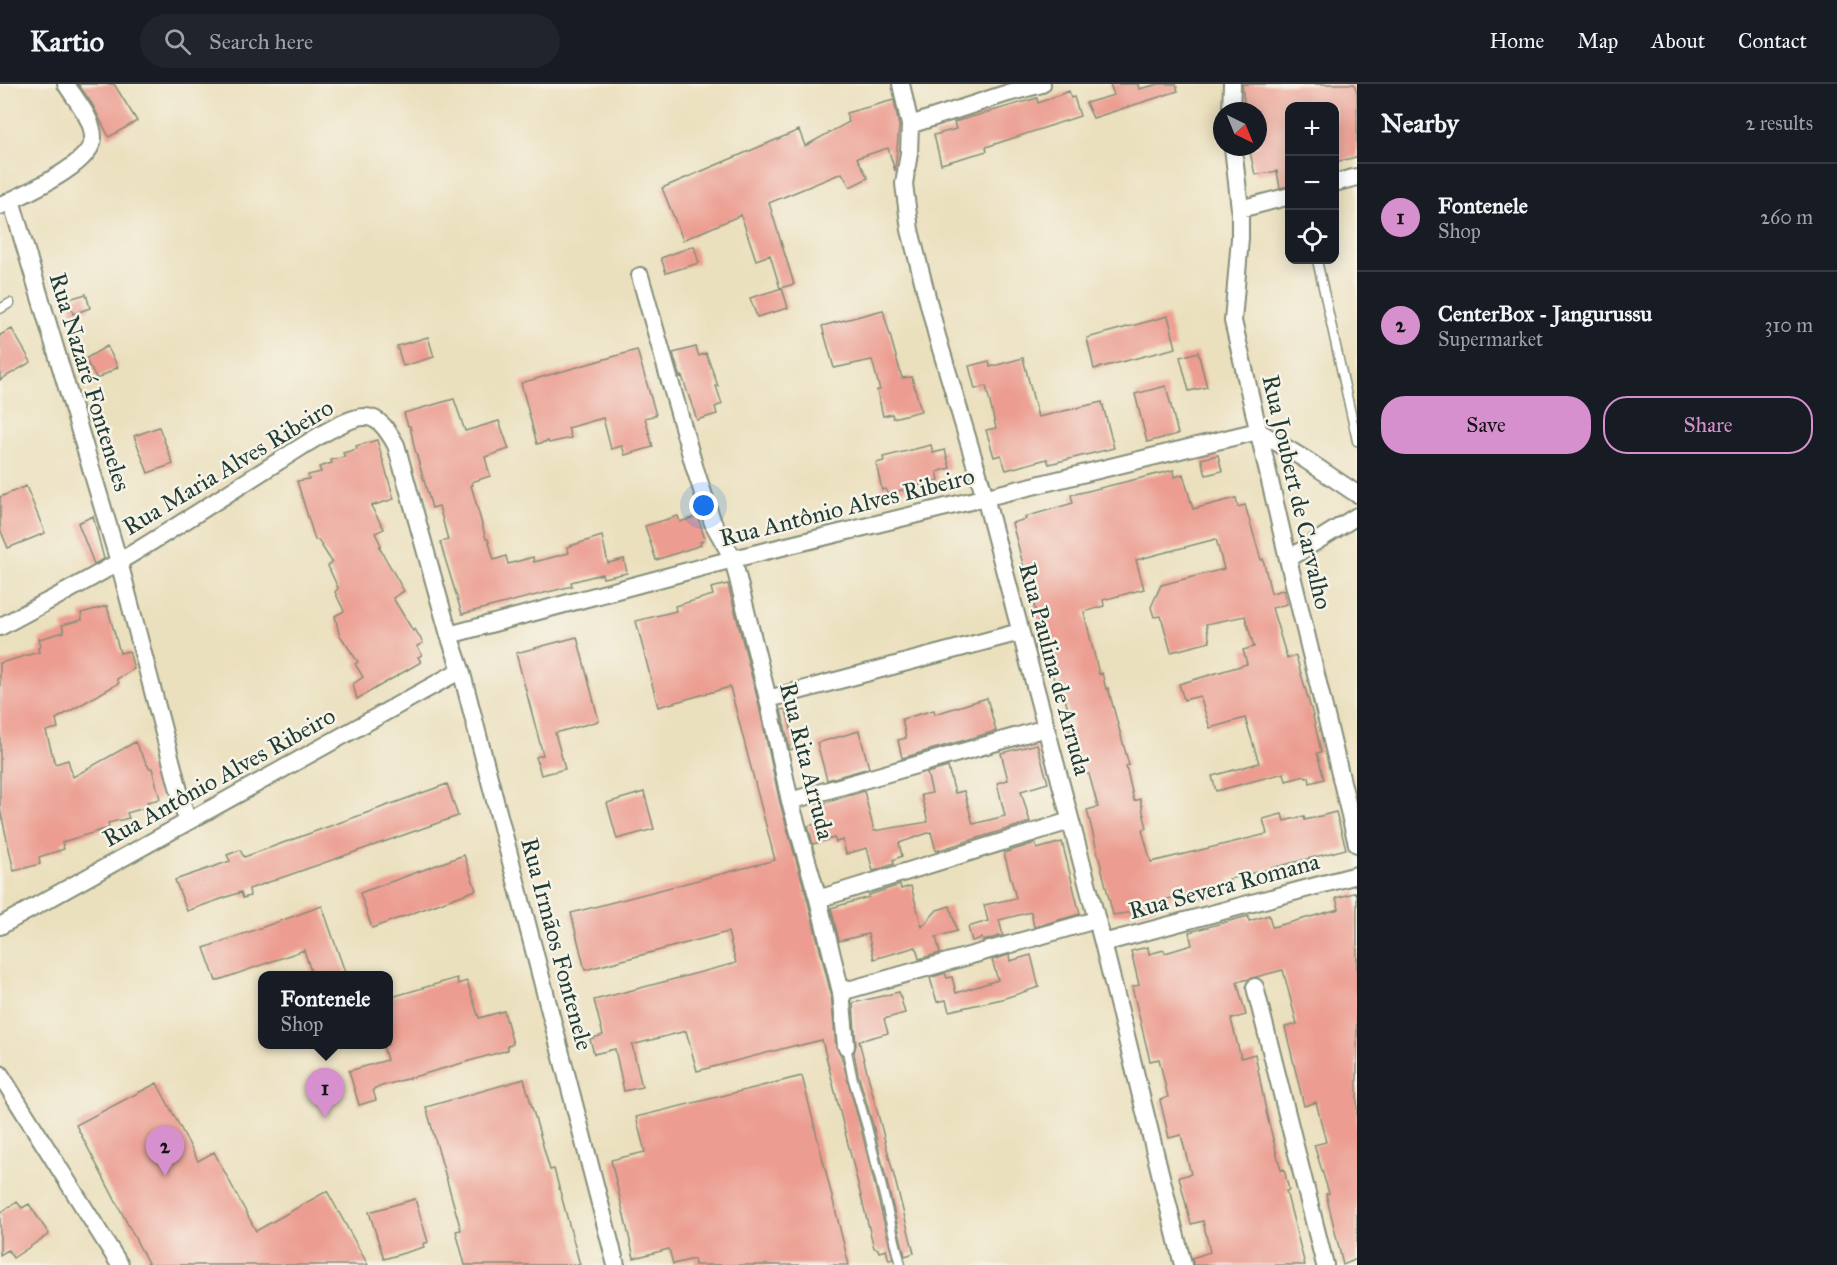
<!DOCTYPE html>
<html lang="en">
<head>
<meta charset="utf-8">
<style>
	:root { --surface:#171b24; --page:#20242c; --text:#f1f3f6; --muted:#9ea1a6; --line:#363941; --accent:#d690ce }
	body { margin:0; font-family:"IM FELL Great Primer",serif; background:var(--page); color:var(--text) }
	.controls { position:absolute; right:18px; top:18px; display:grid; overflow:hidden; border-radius:12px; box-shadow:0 3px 15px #0003 }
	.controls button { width:54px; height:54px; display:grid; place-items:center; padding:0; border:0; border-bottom:2px solid var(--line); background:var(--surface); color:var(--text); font:30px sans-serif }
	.compass { position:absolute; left:1213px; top:18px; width:54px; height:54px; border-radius:50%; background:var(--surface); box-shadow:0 3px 15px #0003; rotate:137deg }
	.you { position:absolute; left:704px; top:422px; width:21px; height:21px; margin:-15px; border:4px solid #fff; border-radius:50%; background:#1a73e8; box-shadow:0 0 0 9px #1a73e833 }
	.badge { display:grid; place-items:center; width:39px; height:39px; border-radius:50%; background:var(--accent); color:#111; font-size:20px; font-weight:700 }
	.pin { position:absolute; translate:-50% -50px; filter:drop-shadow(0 2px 3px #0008) }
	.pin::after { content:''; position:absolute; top:32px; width:21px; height:18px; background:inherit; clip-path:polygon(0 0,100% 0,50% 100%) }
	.popup { position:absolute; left:258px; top:887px; width:135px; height:78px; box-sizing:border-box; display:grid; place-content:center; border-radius:12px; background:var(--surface); filter:drop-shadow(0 2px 4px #0005); font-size:20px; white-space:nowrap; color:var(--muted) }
	.popup b { font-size:22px; color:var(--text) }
	.popup::after { content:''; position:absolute; left:50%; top:100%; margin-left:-12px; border:12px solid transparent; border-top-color:var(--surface) }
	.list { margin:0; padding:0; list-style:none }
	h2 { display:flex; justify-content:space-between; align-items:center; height:78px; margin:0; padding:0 24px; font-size:26px }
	h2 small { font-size:20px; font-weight:400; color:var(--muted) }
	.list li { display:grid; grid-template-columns:39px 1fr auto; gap:18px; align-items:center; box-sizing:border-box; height:108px; padding:0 24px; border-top:2px solid var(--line) }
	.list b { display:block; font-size:22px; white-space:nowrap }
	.list p { margin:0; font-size:20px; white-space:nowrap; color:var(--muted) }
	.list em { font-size:20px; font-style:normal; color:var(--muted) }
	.actions { display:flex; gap:12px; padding:18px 24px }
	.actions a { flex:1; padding:14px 0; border:2px solid var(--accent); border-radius:24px; text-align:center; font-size:21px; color:var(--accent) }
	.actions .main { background:var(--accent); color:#111 }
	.icon { flex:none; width:33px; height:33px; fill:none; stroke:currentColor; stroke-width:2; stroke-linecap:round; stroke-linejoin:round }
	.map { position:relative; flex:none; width:1357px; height:1181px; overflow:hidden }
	header { display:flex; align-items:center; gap:36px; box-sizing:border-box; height:84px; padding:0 30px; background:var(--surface); border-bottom:2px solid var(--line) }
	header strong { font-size:28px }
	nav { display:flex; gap:33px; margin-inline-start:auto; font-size:21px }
	.search { width:420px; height:54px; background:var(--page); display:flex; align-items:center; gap:15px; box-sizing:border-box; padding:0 21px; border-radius:33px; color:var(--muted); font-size:22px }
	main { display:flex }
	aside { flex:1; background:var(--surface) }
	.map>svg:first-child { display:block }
</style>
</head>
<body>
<header>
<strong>Kartio</strong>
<div class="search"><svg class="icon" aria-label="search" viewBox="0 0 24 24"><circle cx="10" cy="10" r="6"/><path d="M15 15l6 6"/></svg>Search here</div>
<nav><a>Home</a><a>Map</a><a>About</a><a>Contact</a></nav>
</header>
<main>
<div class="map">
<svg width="1357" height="1181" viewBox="0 0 1357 1181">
	<rect width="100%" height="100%" fill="#f7f3e8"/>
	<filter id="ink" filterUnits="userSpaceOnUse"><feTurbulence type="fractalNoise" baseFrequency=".0167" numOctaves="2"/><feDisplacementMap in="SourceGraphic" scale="12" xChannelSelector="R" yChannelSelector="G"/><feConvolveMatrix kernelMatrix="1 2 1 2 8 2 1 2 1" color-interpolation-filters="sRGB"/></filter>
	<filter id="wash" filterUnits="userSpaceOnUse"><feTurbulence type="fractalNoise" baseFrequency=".008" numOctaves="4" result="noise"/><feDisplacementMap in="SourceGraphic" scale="24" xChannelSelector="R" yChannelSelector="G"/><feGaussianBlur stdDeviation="1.35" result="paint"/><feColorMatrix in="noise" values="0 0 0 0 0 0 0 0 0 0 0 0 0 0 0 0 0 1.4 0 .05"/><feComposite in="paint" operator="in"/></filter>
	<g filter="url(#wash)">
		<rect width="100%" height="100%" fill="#ebe0be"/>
		<g id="blocks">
			<path fill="#ec9c90" d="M 78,0 L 114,0 L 137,37 L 109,53 L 92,20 Z
				M 1110,0 L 1138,0 L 1139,5 L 1159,0 L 1176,0 L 1178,7 L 1093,34 L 1086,19 L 1114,11 Z
				M 1242,0 L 1354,0 L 1357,8 L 1357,73 L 1335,78 L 1335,22 L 1290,22 L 1290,102 L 1280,104 L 1277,87 L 1255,91 L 1249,63 L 1258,63 L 1258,27 L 1245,27 Z
				M 1069,7 L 1071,14 L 1074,13 L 1080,32 L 986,63 L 987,67 L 941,80 L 934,51 L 956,45 L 954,38 L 1037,14 L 1038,19 Z
				M 894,16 L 899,42 L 895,87 L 888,64 L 857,74 L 868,94 L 850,103 L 842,89 L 769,119 L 794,200 L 780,204 L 770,171 L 756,176 L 741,131 L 683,156 L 662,104 L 799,46 L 805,62 L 849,38 L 846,29 Z
				M 694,162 L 699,179 L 666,189 L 661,174 Z
				M 782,204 L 788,224 L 757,233 L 750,214 Z
				M 86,210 L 90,224 L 73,230 L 69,215 Z
				M 883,226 L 902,294 L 912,293 L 921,327 L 893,334 L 892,330 L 883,332 L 877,306 L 880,306 L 872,276 L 834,284 L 822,242 Z
				M 1168,232 L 1176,264 L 1094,285 L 1087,254 Z
				M 12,245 L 31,278 L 0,296 L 0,251 Z
				M 428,253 L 434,273 L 403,282 L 397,262 Z
				M 107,262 L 118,283 L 97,295 L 85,275 Z
				M 696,263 L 699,272 L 706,269 L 718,302 L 716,302 L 722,320 L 715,323 L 717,330 L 697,336 L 682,292 L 680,293 L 673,269 Z
				M 637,266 L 656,331 L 645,334 L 653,363 L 625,371 L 622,362 L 611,365 L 603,334 L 568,344 L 571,354 L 549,359 L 548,357 L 537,360 L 521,299 Z
				M 1198,268 L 1207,303 L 1189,307 L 1180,273 Z
				M 1023,274 L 1038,333 L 1102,318 L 1114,364 L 1049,380 L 1047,375 L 1006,386 L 1001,371 L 994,373 L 986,346 L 996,344 L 986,302 L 975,305 L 969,282 L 989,277 L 990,283 Z
				M 1166,302 L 1178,350 L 1147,358 L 1135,310 Z
				M 454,315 L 465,347 L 499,337 L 509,365 L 485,373 L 490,392 L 472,398 L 473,401 L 471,401 L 486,455 L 488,455 L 494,476 L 506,472 L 508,480 L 533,473 L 534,478 L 569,469 L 567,463 L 602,452 L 608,479 L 624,475 L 627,489 L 603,494 L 602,490 L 571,498 L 572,502 L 462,530 L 440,458 L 448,456 L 439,422 L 432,424 L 414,362 L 410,342 L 408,342 L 404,329 Z
				M 159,343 L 173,380 L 148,389 L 134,352 Z
				M 377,356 L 394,415 L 371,422 L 384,445 L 375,449 L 381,461 L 379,463 L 404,507 L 393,514 L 413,547 L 415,545 L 423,559 L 417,562 L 422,571 L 418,573 L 421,578 L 357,615 L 353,600 L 363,593 L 355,580 L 358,578 L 339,550 L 335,532 L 344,527 L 335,508 L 338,504 L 328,482 L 332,478 L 318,456 L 315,456 L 297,397 L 309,395 L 308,391 L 321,388 L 319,383 L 332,379 L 331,376 L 345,373 L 343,369 L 357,365 L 356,362 Z
				M 931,361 L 933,369 L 945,366 L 950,384 L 937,388 L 939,396 L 887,410 L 886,405 L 882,406 L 876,379 L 884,377 L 883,373 Z
				M 1218,371 L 1222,387 L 1206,391 L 1201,375 Z
				M 1174,386 L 1175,393 L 1183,390 L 1193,425 L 1236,414 L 1238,423 L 1245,421 L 1261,476 L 1263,475 L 1271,509 L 1283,506 L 1287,520 L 1272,524 L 1287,574 L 1296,572 L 1313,632 L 1321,668 L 1317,669 L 1324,695 L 1310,699 L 1309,693 L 1306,694 L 1305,692 L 1286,697 L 1284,689 L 1216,707 L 1212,692 L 1259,679 L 1245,634 L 1210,644 L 1200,612 L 1184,616 L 1179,600 L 1247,580 L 1243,566 L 1254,563 L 1245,532 L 1206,540 L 1210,558 L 1171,568 L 1161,532 L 1154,533 L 1151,523 L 1161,501 L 1224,485 L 1216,455 L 1136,476 L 1144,505 L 1103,516 L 1104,522 L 1084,528 L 1099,590 L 1102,589 L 1106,605 L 1108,604 L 1129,681 L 1126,682 L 1134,717 L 1140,715 L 1147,744 L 1142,746 L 1151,778 L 1267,750 L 1263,735 L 1282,730 L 1284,737 L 1304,732 L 1305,736 L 1336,728 L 1346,765 L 1229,795 L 1232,806 L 1193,816 L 1191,809 L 1156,818 L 1157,823 L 1148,826 L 1113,831 L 1087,726 L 1098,723 L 1089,690 L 1086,690 L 1080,669 L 1073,671 L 1066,647 L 1073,645 L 1060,595 L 1054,596 L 1012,439 L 1026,435 L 1025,433 L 1073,419 L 1071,411 Z
				M 26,402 L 45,449 L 8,464 L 0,445 L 0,413 Z
				M 93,432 L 104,475 L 94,480 L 78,439 Z
				M 678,432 L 680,438 L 698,432 L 705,456 L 700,458 L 701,461 L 656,476 L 645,442 Z
				M 728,500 L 758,617 L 780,719 L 808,818 L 831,910 L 836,963 L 841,971 L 861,1045 L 893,1175 L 889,1176 L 886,1166 L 879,1168 L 878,1165 L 874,1164 L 822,956 L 797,962 L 797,961 L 697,987 L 686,947 L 632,961 L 642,1003 L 624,1007 L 615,965 L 594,970 L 590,955 L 603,951 L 594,916 L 736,879 L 728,848 L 585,886 L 571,829 L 775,776 L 730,603 L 658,623 L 636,537 L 676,527 L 675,522 L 713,511 L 711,504 Z
				M 107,522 L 120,569 L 129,567 L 134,585 L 117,595 L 119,599 L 56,635 L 58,644 L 46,647 L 55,680 L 68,676 L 73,693 L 135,658 L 149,684 L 152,684 L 160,715 L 147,718 L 148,723 L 127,729 L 129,734 L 108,739 L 109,744 L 62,758 L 64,765 L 39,773 L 40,780 L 14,787 L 0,725 L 0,579 L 39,568 L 38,564 L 41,562 L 39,555 L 64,548 L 62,541 L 82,536 L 81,529 Z
				M 577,553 L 599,637 L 555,649 L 565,685 L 541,691 L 536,673 L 543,671 L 516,569 Z
				M 987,614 L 996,647 L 902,674 L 898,656 L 906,654 L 902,635 L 934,626 L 935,630 Z
				M 786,625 L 796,664 L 790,666 L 781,626 Z
				M 859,647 L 869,684 L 827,696 L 817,659 Z
				M 1037,660 L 1048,699 L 1021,707 L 1030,738 L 936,767 L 931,748 L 899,759 L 902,772 L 893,776 L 894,780 L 873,787 L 867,764 L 846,770 L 843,756 L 836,758 L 834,754 L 813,760 L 808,742 L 826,737 L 822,720 L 864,707 L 874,747 L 928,738 L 921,711 L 932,709 L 927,689 L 948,683 L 955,709 L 964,707 L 973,740 L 1005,732 L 997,699 L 1008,696 L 1001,669 Z
				M 447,700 L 458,732 L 249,805 L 250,812 L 243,814 L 241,808 L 187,827 L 175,796 L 230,777 L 227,771 L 240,766 L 244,773 Z
				M 644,708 L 654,745 L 617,755 L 607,719 Z
				M 1062,758 L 1080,830 L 1034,843 L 1031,828 L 999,836 L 1003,851 L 983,857 L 982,854 L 972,857 L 968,843 L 988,837 L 984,821 L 1016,814 L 1004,769 L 1035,759 L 1037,765 Z
				M 464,771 L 476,806 L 372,844 L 360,809 Z
				M 900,801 L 901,805 L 911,802 L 922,843 L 937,826 L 950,822 L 957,847 L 936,853 L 940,869 L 919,875 L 916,863 L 874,875 L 868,850 L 839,857 L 831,824 L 869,813 L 869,811 Z
				M 1357,808 L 1357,1175 L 1343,1181 L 1326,1110 L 1329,1109 L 1314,1061 L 1326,1058 L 1316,1018 L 1304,1022 L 1285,943 L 1297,940 L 1283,886 L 1237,898 L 1246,931 L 1231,935 L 1241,974 L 1255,970 L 1267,1032 L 1281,1086 L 1284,1085 L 1289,1106 L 1286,1107 L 1305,1181 L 1193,1181 L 1192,1174 L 1210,1168 L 1203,1137 L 1191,1140 L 1179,1093 L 1191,1090 L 1181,1051 L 1169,1054 L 1160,1016 L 1168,1013 L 1159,975 L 1150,977 L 1132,903 L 1139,901 L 1131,867 L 1148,863 L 1149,870 L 1164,866 L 1165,869 L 1192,861 L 1189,848 L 1248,832 L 1249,837 L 1269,831 L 1272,843 L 1292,838 L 1339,825 L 1336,814 Z
				M 322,822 L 346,891 L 312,891 L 304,866 L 216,897 L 204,864 Z
				M 1009,871 L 1010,877 L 1031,871 L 1039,903 L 1002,915 L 949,927 L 946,916 L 937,918 L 930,894 L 945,889 L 947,894 L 952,893 L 956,909 L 998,896 L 992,876 Z
				M 457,894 L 458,900 L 467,897 L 479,934 L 504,927 L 513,960 L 507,962 L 508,966 L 375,1004 L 373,1006 L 376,1016 L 359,1021 L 349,987 L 387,976 L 383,962 L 388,961 L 388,914 Z
				M 899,908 L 905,929 L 884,935 L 888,949 L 859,957 L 914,1169 L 905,1172 L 873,1041 L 858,990 L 854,969 L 856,961 L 853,919 Z
				M 802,992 L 849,1181 L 695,1181 L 694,1175 L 673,1180 L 669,1165 L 634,1174 L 611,1076 L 645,1068 L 636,1033 Z
				M 524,995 L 550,1086 L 554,1085 L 580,1181 L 465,1181 L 456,1147 L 461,1146 L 426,1023 Z
				M 157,999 L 198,1077 L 214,1068 L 256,1147 L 327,1107 L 368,1181 L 149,1181 L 76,1041 Z
				M 415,1115 L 428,1158 L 423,1160 L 424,1163 L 384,1175 L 369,1128 Z
				M 17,1118 L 22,1124 L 29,1120 L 49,1150 L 13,1174 L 8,1166 L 0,1171 L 0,1129 Z"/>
		</g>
	</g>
	<g filter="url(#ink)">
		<use href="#blocks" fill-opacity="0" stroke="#858e79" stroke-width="1.5"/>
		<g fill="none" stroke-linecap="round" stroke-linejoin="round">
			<defs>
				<path id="service" d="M 1317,176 L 1357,357
					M 0,225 L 10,219
					M 846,962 L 852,992 L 867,1043 L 901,1181"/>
				<path id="minor" d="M 901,0 L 910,41 L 909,69 L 904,100 L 910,146 L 937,252 L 985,413 L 1103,859 L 1183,1181
					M 1231,27 L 1232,0
					M 910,41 L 1008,9 L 1042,0
					M 1233,63 L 1240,125 L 1240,154 L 1233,237 L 1288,475 L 1357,760
					M 1334,99 L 1357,93
					M 11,116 L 119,478 L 187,737
					M 0,122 C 23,110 93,81 93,53 C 93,35 75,15 66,0
					M 1240,125 L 1290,112
					M 640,192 L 695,385 L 713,439 L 733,475 L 768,615 L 790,717 L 818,815 L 841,908 L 846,962
					M 1288,475 L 1357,432
					M 0,543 C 40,521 81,501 120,477 C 174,445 226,410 279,377 C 297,366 344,333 364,333 C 380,332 389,349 396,361 L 449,551 L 461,586 L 616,1181
					M 449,551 L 733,475 L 1258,347 L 1306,376 L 1357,410
					M 768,615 L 1020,548
					M 790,717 L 1046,644
					M 818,815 L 1070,737
					M 0,842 L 461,586
					M 1103,859 L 1357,791
					M 1255,903 L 1325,1181
					M 841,908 L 1096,836
					M 0,990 L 120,1181"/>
			</defs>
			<use href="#service" stroke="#858e79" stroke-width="11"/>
			<use href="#minor" stroke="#858e79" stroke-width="20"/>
			<use href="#service" stroke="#fff" stroke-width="8"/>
			<use href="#minor" stroke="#fff" stroke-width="16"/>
		</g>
	</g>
	<g text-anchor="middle" stroke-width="5" stroke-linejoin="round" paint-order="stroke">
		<g font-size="24" fill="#1f3d34" stroke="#f7f3e8">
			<text transform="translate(90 298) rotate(73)" y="8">Rua Nazaré Fonteneles</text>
			<text transform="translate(228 383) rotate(-31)" y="8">Rua Maria Alves Ribeiro</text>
			<text transform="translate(1297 408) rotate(77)" y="8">Rua Joubert de Carvalho</text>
			<text transform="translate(847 423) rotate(-14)" y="8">Rua Antônio Alves Ribeiro</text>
			<text transform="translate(1055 585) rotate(75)" y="8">Rua Paulina de Arruda</text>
			<text transform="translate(807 677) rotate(76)" y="8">Rua Rita Arruda</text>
			<text transform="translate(219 693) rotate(-29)" y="8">Rua Antônio Alves Ribeiro</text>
			<text transform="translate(1224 802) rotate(-15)" y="8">Rua Severa Romana</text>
			<text transform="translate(557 860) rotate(75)" y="8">Rua Irmãos Fontenele</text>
		</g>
	</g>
</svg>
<div class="controls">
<button>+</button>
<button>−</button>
<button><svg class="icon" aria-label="locate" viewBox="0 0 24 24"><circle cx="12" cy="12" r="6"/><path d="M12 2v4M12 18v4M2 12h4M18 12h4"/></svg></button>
</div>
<svg class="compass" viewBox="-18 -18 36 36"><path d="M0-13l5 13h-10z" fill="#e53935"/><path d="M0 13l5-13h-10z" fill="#9ea1a6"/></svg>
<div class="you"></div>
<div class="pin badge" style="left:325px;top:1034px">1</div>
<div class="popup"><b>Fontenele</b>Shop</div>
<div class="pin badge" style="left:165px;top:1092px">2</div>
</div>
<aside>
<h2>Nearby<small>2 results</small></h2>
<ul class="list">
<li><span class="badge">1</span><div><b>Fontenele</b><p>Shop</p></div><em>260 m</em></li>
<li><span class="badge">2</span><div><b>CenterBox - Jangurussu</b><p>Supermarket</p></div><em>310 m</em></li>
</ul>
<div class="actions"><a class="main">Save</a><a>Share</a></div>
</aside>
</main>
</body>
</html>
